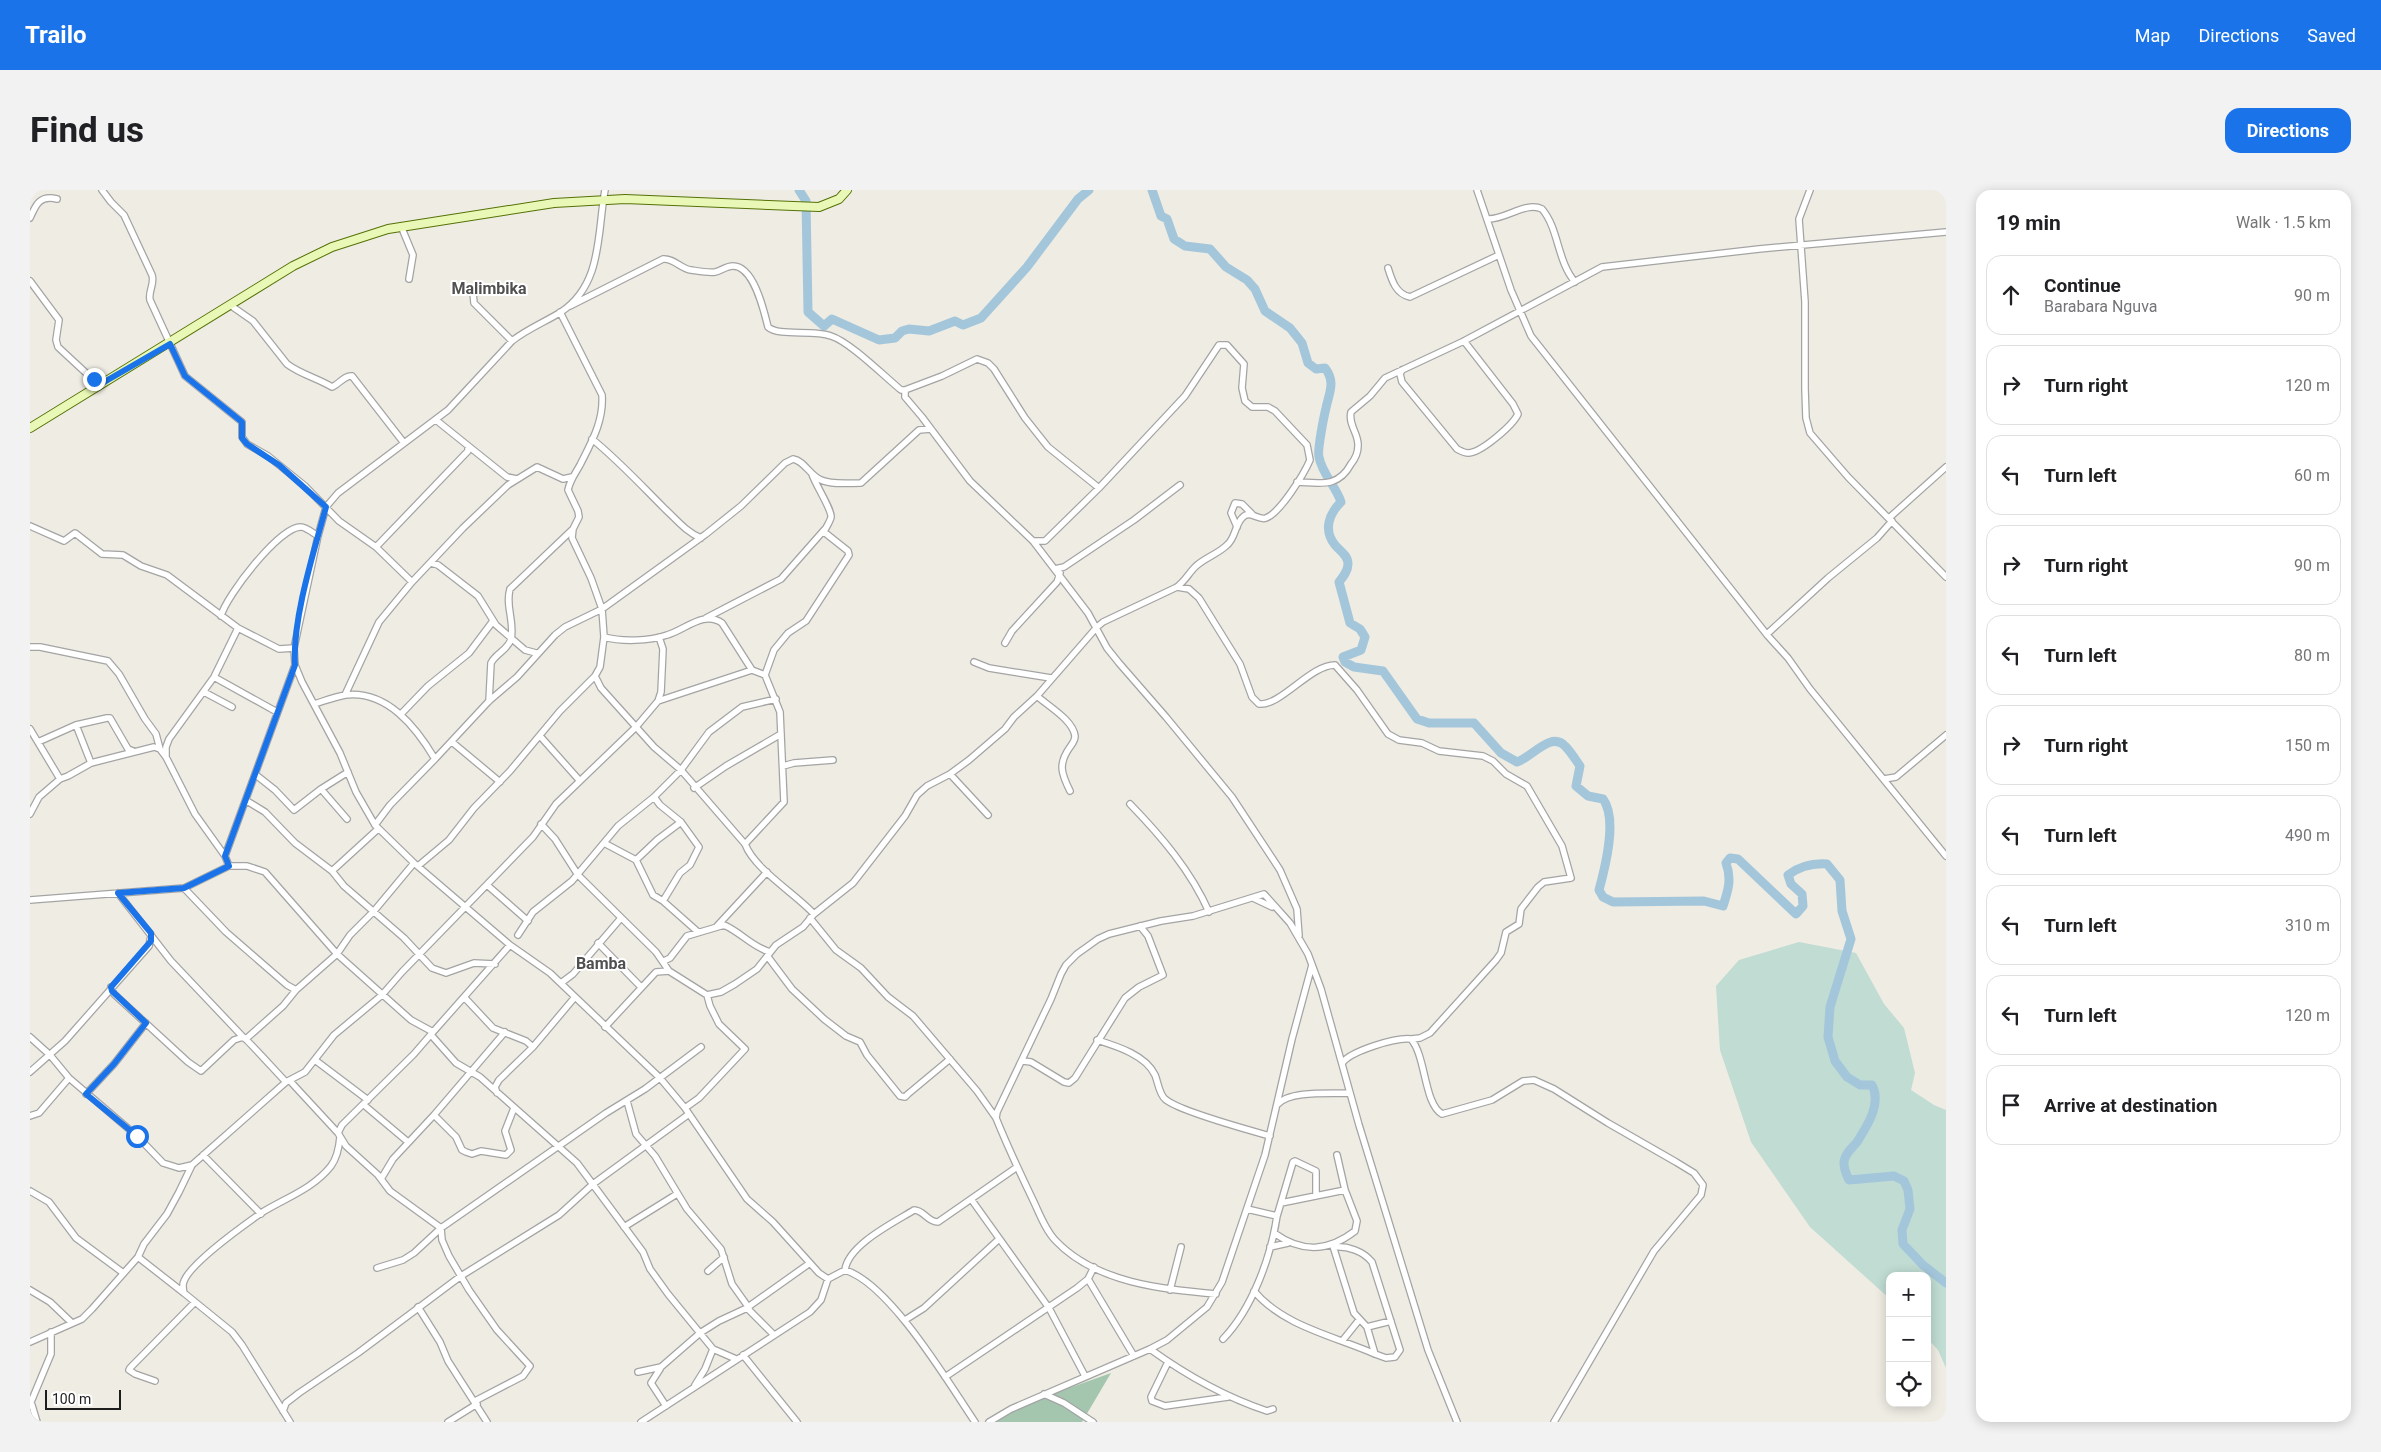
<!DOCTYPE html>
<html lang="en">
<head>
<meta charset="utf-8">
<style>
	:root { --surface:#fff; --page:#f2f2f2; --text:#202124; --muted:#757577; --line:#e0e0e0; --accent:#1a73e8 }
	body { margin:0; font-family:Roboto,sans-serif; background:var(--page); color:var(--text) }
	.controls { position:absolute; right:15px; bottom:15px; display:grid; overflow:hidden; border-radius:10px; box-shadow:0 2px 12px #0003 }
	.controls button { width:45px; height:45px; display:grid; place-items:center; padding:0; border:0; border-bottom:1px solid var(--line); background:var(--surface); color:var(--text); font:25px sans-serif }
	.scale { position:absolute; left:15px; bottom:12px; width:76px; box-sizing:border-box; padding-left:5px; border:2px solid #1d1d1d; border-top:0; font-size:14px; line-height:18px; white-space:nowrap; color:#1d1d1d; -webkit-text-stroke:4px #fff; paint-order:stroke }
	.stop { position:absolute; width:15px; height:15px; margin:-11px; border:4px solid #1a73e8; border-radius:50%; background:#fff }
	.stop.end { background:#1a73e8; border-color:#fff; box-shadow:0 1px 5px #0008 }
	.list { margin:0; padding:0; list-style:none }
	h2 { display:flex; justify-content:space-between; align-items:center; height:65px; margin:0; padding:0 20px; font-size:21px }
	h2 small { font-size:16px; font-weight:400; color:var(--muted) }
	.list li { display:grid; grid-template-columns:32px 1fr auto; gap:15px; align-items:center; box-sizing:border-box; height:80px; margin:0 10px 10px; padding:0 10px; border:1px solid var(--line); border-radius:15px }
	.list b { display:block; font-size:19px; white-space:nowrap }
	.list p { margin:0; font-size:16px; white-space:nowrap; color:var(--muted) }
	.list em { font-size:16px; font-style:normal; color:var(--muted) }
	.icon { flex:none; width:28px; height:28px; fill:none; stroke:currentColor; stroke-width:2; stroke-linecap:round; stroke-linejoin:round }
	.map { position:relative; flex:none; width:1916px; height:1232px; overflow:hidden; border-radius:15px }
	header { display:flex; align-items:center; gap:30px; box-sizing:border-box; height:70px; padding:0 25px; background:var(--accent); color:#fff }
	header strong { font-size:24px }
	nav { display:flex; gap:28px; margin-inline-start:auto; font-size:18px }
	.intro { display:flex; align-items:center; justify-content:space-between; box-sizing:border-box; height:120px; padding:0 30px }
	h1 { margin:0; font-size:35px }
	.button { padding:12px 22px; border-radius:15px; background:var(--accent); color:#fff; font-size:18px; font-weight:700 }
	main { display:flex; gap:30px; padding:0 30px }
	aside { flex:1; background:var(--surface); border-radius:15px; box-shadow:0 2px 12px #0003 }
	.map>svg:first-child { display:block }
</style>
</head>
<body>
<header>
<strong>Trailo</strong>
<nav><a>Map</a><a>Directions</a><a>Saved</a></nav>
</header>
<div class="intro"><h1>Find us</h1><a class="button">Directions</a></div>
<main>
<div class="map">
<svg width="1916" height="1232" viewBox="0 0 1916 1232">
	<rect width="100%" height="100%" fill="#eeece3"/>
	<path fill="#c0dcd3" d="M 1769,752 L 1826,763 L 1854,814 L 1874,838 L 1885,883 L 1881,900 L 1904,915 L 1916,920 L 1916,1178 L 1908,1160 L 1897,1148 L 1897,1086 L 1860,1086 L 1860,1109 L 1780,1037 L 1721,952 L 1690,860 L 1686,796 L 1709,770 Z"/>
	<path fill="#a4c6af" d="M 1081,1183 L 1052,1232 L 965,1232 L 1000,1212 Z"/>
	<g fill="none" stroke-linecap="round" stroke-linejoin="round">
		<path stroke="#a4c6db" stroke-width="9" d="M 769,0 L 776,11 L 778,122 L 794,136 L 802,129 L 849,150 L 865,148 L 872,141 L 879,139 L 899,141 L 925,131 L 933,135 L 951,128 L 997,77 L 1048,9 L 1059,0
			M 1122,0 L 1131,26 L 1137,29 L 1144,49 L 1155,56 L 1180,59 L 1196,77 L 1217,90 L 1225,99 L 1235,121 L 1260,138 L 1272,153 L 1278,173 L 1286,179 L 1295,178 C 1306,192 1299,203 1296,218 C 1294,226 1287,261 1289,267 C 1292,284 1306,296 1311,312 C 1299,324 1293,340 1305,355 C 1310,361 1318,365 1318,374 C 1318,381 1313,387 1309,392 L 1320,433 L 1330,439 L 1335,447 L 1331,460 L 1313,467 L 1315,472 L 1324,477 L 1353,481 L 1387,529 L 1399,533 L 1444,533 L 1471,563 L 1487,572 C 1502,567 1521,541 1535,556 C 1541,562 1545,569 1550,576 L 1546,596 L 1558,606 L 1573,609 C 1588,629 1575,678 1569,700 L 1573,707 L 1583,712 L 1674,711 L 1693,716 C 1698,701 1702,689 1696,673 L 1700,668 L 1708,669 L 1766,724 L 1773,716 L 1772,704 L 1761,694 L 1758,685 C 1770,676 1782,673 1797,674 L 1810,690 L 1812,721 L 1821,749 L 1800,817 L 1798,847 L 1805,871 L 1817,887 L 1830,895 L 1842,895 C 1852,914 1837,936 1827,952 C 1823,957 1817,962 1815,968 C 1812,975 1816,984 1819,990 L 1864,986 L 1874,991 L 1878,1000 L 1880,1019 L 1872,1040 L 1873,1054 L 1893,1075 L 1916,1093"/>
		<defs>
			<path id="street" d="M 72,0 L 81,12 L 94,25 L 122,85 C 125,94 118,101 120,110 L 155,186 L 212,232 L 212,247 L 217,254 L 238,266 L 275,296 L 309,331 L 346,357 L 382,392
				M 575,0 C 567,43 573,94 531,122 C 515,132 497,139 482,151 L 418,220 L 308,303 L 296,317 L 288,346 L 264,458 L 265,475 L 272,492 L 310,563 L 326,602 L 345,635 L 384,673 L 480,755 L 520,783 L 630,888 L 655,918 L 717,1009 L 743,1032 L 789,1083 L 798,1089 L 815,1080 C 860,1094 918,1192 945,1232
				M 1447,0 L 1481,100 L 1501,146 L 1738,446 L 1758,468 L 1780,499 L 1916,666
				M 1780,0 L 1769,29 L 1775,112 L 1775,199 L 1776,228 L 1780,243 L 1818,287 L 1916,387
				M 0,28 C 6,14 10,5 27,9
				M 1458,29 C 1475,30 1496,11 1512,19 C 1529,39 1527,71 1545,92
				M 371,36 L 383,65 L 379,89
				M 1358,78 C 1362,91 1366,104 1380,107 L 1469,65
				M 0,91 L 29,130 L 26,150 L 28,157 L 69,195
				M 443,102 L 444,113 L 482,151
				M 200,115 L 223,131 L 257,174 C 270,184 287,188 302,197 C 309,194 315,185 322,186 L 374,253
				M 540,116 L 633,69 C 644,68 651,79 661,80 C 668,81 678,83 685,82 C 691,81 696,76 703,76 C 724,76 734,121 738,137 C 749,147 783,139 801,146 C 820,152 854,186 871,200 L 875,200
				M 1372,180 L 1370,184 L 1372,192 L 1427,259 C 1431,261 1434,263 1438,263 C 1451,263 1483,235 1488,224 L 1483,214 L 1434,151
				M 406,230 L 477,287 L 487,289
				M 562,249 C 588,270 611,295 635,319 C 646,329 656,342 671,348
				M 782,284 C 785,294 802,320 801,327 C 800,332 796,337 794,342 L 818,361 L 819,365 L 776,431 L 758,443 L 744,460 L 735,485 L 750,522 L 754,612 L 715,654 C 725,680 765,703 784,724
				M 1267,292 C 1291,293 1308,298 1321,274 C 1325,269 1328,263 1328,256 C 1329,244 1318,235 1321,222 L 1340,206 L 1355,188 L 1434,151 L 1572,77 L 1729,59 L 1916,42
				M 1069,298 L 1018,257 L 995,228 L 964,179 L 958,173 L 947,169 L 912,186 L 875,200 L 875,207 L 892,227 L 940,291 L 1003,351 L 1058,423 L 1077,458 L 1089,473 L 1136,527 L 1202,607 L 1250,680 L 1267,719 L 1269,746
				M 1859,328 L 1916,277
				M 0,336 L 34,351 L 45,343 L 72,364 L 93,365 L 111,376 L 137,385 L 208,438 L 249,459 L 264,458
				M 1207,337 L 1201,323 L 1205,313 L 1212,314 L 1222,324
				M 346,357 L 438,261 L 438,258
				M 401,373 L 408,375 L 448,406 L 466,435 L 495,460 L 506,463
				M 1025,379 L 1034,377 L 1104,330 L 1150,295
				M 1147,397 L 1159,399 L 1169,408 L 1210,474 L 1222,507 L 1229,514 C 1251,516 1280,475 1305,475 L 1327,500 L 1358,544 L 1369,550 L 1392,553 L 1409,561 L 1453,566 L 1463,571 L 1476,584 L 1497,596 L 1532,656 L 1541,688 L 1514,692 L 1508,697 L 1491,719 L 1489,734 L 1476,742 L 1471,763 L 1466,770 L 1400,843 L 1390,848 L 1381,849
				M 191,426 C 196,406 250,336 271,337 C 276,337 283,343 288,346
				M 676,428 L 751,389 L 795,339
				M 1737,444 L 1798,388 L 1847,348 L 1862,331
				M 574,447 C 592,452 619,451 637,445 C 655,440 674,420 692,433 L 722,480
				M 975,453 L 982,441 L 1027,392 L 1030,383
				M 0,457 L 10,457 L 78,471 L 89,484 L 115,529 L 126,544 L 130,559
				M 944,472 L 959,478 L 1021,488
				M 565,486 L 571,498 L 624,557 L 651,580 L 715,654
				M 184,487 L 247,522
				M 174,502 L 202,517
				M 315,505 L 349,432 L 382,392 L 433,338 L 478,295 L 507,277 L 533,289 L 542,287
				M 1007,506 C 1018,516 1043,530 1045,546 C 1045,551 1042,554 1040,557 C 1028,574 1031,583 1040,601
				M 459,511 L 461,473 C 466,463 478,460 481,449 C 485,432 475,416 480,399 L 543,339
				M 628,511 L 722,480 L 735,485
				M 284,514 C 294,511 305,507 315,505 C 357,500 386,537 405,569
				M 371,524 L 398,496 L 439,463 L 463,431
				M 46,535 L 61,573
				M 0,539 L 30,589
				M 510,546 L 550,591
				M 8,552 L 46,535 L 77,528 L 80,528 L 98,559 L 103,561
				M 422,552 L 470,592
				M 136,567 L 136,557 L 139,549 L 184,487 L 208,438
				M 753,576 L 764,573 L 803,570
				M 920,584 L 958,625
				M 226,585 L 245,600 L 264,620 L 291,599 L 318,582
				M 1854,589 L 1866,587 L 1916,545
				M 664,598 L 696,576 L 751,544
				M 291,599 L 317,629
				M 217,611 L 235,622 L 265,653 L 302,681 L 314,696 L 374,748 L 402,778 L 416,783 L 444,773 L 465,774
				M 1100,614 C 1131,646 1161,681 1179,722
				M 0,624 L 9,607 L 30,589 L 38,586 L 61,573 L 124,557 L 130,559 L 136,567 L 165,624 L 195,666
				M 511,634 L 525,649 L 548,685 L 626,762 L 639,781
				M 345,635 L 360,615 L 405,569 L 459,511 L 487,487 L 525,445 L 535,437 L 572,419 L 676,344 L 711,316 L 755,273 L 763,269 C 775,271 779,285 791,290 C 802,295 819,293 831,293 L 889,240 L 901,239
				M 574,653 L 606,670 L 623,705 L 633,711 L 668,742
				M 606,670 L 627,650 L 651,632
				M 199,676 L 195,666 L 265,475
				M 388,676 L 419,650 L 444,618 L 480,581 L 530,521 L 565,486 L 570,477 L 574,447 L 572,419 L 561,388 L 542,348 L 543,339 L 549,327 L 548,321 L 538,300 C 540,290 545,284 550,275 C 561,253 574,231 572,205 L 530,122
				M 302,681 L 348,639
				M 457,695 L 498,731
				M 154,698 L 196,742 L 257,795 L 266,800 L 307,764 L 320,745 L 344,721 L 384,673
				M 88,703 L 141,771 L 213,847 C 217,849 249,885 256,892
				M 1223,708 L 1242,717
				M 0,710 L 154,698 L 199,676 L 217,676 L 235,682 L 307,764 L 381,830 L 403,842 L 480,755
				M 633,711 L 650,683 L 660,675 L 669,657 L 651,632 L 630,615 L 624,607 L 651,580 L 679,542 L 712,517 L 746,509
				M 780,728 L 806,760 L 831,778 L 858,807 L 883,826 L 947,901 L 966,928
				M 687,736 L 737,682
				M 488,745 L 503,722 L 542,691 L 588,636 L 624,607
				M 568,753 L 611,797
				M 738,767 L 762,799 L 794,829 L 816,846 L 830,852 L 837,865 L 870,906 L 875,907 L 878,904 L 920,869
				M 634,771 L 640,768 L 657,746 L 694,735 C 712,743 722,757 740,762
				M 531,793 L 543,784 L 591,728
				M 81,797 L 84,804 L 158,872 L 171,881 L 204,850 L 213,847
				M 435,808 L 463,838 L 496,851 L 503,857 L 545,807
				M 575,837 L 626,782 L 639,781 L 677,805 L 691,802 L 705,794 L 727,779 L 746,755 L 773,737 L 784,724 L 823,693 L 875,626 L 887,605 L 897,596 L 920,584 L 939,570 L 975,539 L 984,527 L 1007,506 L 1067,437 L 1073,432 L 1147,397 C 1155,391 1159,383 1165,377 C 1174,368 1188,364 1197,355 C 1205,349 1205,335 1212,328 C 1220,319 1228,331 1236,328 C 1250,323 1274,284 1280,270 L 1277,255 L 1245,221 L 1238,217 L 1222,217 L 1215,211 L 1212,198 L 1214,174 L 1197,155 L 1189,155 L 1155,206 L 1069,298 L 1015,351 L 1003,351
				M 403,842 L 384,864 L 312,935 L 308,943 L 316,956 L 348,985 L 360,1001 L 411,1038 L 412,1050 L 419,1066 L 439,1100 L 467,1140 L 500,1176 L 493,1186 L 445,1211
				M 402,846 L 426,873 L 450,887 L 547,973 L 613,1062 L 620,1079 L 638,1104 L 683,1159 L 706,1169
				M 0,847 L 20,865 L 39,888 L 107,946 L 133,973 L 149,978 L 162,975
				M 217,848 L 253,816 L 266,800
				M 1067,850 C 1086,856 1116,865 1125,885 C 1128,892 1129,904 1135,909 C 1148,921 1219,940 1240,946
				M 285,870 L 338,910
				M 993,871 L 1001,872 L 1034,892 L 1039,893 L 1045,888 L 1095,808 L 1109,797 L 1133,785 L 1118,746 L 1110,736
				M 1313,872 C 1322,861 1366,847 1381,849 C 1396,866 1394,914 1412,924 L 1462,910 L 1493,891 L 1504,890 L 1524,899 L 1578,933 L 1646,972 L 1664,983 L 1673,995 L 1671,1005 L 1624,1061 L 1524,1232
				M 0,882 L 35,851 L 119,756 L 121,745
				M 260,891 L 308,943
				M 467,903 L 465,897 L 469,890 L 503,857
				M 56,904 L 84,874 L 116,833
				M 597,911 L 606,944 L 625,966 L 657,1019 L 691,1059 L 702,1094 L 719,1118
				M 1248,914 C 1260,900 1302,904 1320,903
				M 334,915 L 378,952
				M 655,918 L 669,908 L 715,859 L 689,834 L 680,816 L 677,805
				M 404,925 L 426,947 L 432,960 L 436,962 L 442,964 L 451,961 L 476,965 L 481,960 L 475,941 L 484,918
				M 0,926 L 9,923 L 39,888
				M 173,965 L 231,1024
				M 351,989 L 363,969 L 404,925 L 475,842
				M 0,1001 L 19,1012 L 46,1048 L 92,1082
				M 941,1009 L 1019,1118 L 1055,1186
				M 1251,1013 L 1315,1000
				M 1247,1026 L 1263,972 L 1265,971 L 1286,981 L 1286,1006
				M 594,1037 L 647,1004
				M 1244,1043 C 1272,1063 1298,1062 1325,1041 L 1327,1031 L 1315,1000 L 1307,965
				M 1303,1056 L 1324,1123 L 1337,1137 L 1345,1164
				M 1240,1057 L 1258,1053
				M 108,1067 L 154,1103
				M 347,1078 L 373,1070 L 384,1063 L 411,1038 L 576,923 L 615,899 L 671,857
				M 815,1080 C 818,1055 863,1033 884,1020 C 894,1020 897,1032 908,1032 L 987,977
				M 678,1081 L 694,1067
				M 1058,1089 L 1104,1166
				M 0,1100 L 20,1112 L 42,1133
				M 1140,1100 L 1151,1057
				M 1224,1101 C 1253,1136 1304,1146 1345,1164 L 1356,1168 L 1365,1167 L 1370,1160 L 1342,1072 C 1333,1061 1318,1056 1304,1057
				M 1186,1104 C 1132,1099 1066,1093 1026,1051 C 1015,1040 1009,1022 1002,1008 C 989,981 977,955 966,928 L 967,922 L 1021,809 L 1031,784 L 1036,775 L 1047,764 L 1068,749 L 1079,744 L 1131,731 L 1163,726 L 1234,704 L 1260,733 L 1278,764 L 1291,799 L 1329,935 L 1398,1160 L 1427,1232
				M 388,1117 L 410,1152 L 418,1171 L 457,1232
				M 718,1117 L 780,1073
				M 875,1130 L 894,1118 L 968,1050
				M 1337,1137 L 1361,1131
				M 1193,1149 C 1222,1119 1241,1067 1247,1026 L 1217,1019
				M 1313,1150 L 1329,1130
				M 0,1152 L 52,1129 L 62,1119 L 108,1067 L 114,1054 L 137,1024 L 149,1002 L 162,975 L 256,892 L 275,882 L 304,845 L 352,805 L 372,782 L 503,647 L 526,614 L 606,537 L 628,511 L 631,502 L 633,459 L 629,447
				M 1120,1159 C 1156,1185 1195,1207 1237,1221 L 1243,1219
				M 713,1165 L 767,1232
				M 1138,1172 L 1121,1207 L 1122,1211 L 1135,1216 L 1198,1207
				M 630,1179 L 621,1193 L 636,1216
				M 608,1182 L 631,1177 L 670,1143 L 689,1131 L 717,1118 L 743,1144
				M 915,1187 L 1047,1098 L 1058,1089 L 1064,1077
				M 125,1191 L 105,1184 L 99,1180 L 100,1178 L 165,1112
				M 665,1195 L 675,1179 L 683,1159
				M 1014,1204 L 1034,1213 L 1063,1232
				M 253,1221 L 256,1213 L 269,1203 L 328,1163 L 431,1086 L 529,1025 L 563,994 L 659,924
				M 7,1232 L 1,1212 L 21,1164 L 21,1142
				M 260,1232 L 212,1155 L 202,1142 L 154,1103 C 153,1099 152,1095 154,1091 C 161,1073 214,1035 231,1023 C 255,1008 283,999 301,976 C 307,968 309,958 310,947
				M 418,1232 L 447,1214
				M 611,1232 L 780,1122 L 791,1110 L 798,1089
				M 959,1232 L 981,1219 L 1120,1159 L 1137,1150 L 1177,1117 L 1192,1092 L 1235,965 L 1262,849 L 1282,775"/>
			<path id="secondary" d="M 0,238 L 263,76 L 302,57 L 358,39 L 524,13 L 595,9 L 789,17 L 809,9 L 817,0"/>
		</defs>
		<use href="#street" stroke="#a4a4a4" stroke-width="8"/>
		<use href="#secondary" stroke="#557107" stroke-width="10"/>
		<use href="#street" stroke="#fff" stroke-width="5.5"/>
		<use href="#secondary" stroke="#eaf8b7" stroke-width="8"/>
	</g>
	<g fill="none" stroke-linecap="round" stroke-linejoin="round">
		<path stroke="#1a73e8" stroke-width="6" d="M 64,189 L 69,195 L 140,154 L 155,186 L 212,232 L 212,248 L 217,254 L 249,275 L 296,317 C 284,361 262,430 265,475 L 195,666 L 199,676 L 154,698 L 88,703 L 121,743 L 121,751 L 81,797 L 82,801 L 116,833 L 84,874 L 56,904 L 107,946"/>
	</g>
	<g text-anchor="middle" stroke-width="4" stroke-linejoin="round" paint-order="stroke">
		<g font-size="16" font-weight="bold" fill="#505050" stroke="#fff">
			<text x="459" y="104">Malimbika</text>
			<text x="571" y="779">Bamba</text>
		</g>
	</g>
</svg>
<div class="controls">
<button>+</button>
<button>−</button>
<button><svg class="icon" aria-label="locate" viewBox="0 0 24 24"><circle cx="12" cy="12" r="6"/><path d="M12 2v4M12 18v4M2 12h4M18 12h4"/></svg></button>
</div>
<div class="scale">100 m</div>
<div class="stop" style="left:107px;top:946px"></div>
<div class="stop end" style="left:64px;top:189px"></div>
</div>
<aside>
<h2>19 min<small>Walk · 1.5 km</small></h2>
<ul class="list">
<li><svg class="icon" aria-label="ahead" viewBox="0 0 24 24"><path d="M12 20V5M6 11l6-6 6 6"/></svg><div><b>Continue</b><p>Barabara Nguva</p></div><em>90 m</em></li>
<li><svg class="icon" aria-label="right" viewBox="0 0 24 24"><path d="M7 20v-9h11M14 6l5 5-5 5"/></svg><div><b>Turn right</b></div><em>120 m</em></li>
<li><svg class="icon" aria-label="left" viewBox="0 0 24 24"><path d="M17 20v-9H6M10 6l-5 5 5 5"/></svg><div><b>Turn left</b></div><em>60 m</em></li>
<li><svg class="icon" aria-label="right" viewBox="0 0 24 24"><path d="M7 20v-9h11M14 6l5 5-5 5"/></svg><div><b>Turn right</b></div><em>90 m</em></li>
<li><svg class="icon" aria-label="left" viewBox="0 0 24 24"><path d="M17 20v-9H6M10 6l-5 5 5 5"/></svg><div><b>Turn left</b></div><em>80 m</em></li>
<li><svg class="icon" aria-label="right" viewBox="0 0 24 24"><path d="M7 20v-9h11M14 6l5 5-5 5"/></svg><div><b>Turn right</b></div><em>150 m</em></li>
<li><svg class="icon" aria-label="left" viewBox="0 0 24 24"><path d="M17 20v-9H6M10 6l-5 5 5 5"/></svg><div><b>Turn left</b></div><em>490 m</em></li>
<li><svg class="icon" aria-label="left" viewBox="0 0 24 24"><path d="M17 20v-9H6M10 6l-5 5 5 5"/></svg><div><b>Turn left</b></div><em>310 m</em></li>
<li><svg class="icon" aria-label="left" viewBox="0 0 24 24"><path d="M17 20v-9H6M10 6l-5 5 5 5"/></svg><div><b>Turn left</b></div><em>120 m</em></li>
<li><svg class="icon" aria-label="arrive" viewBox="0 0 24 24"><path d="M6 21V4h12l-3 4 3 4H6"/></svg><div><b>Arrive at destination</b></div></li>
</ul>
</aside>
</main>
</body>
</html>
